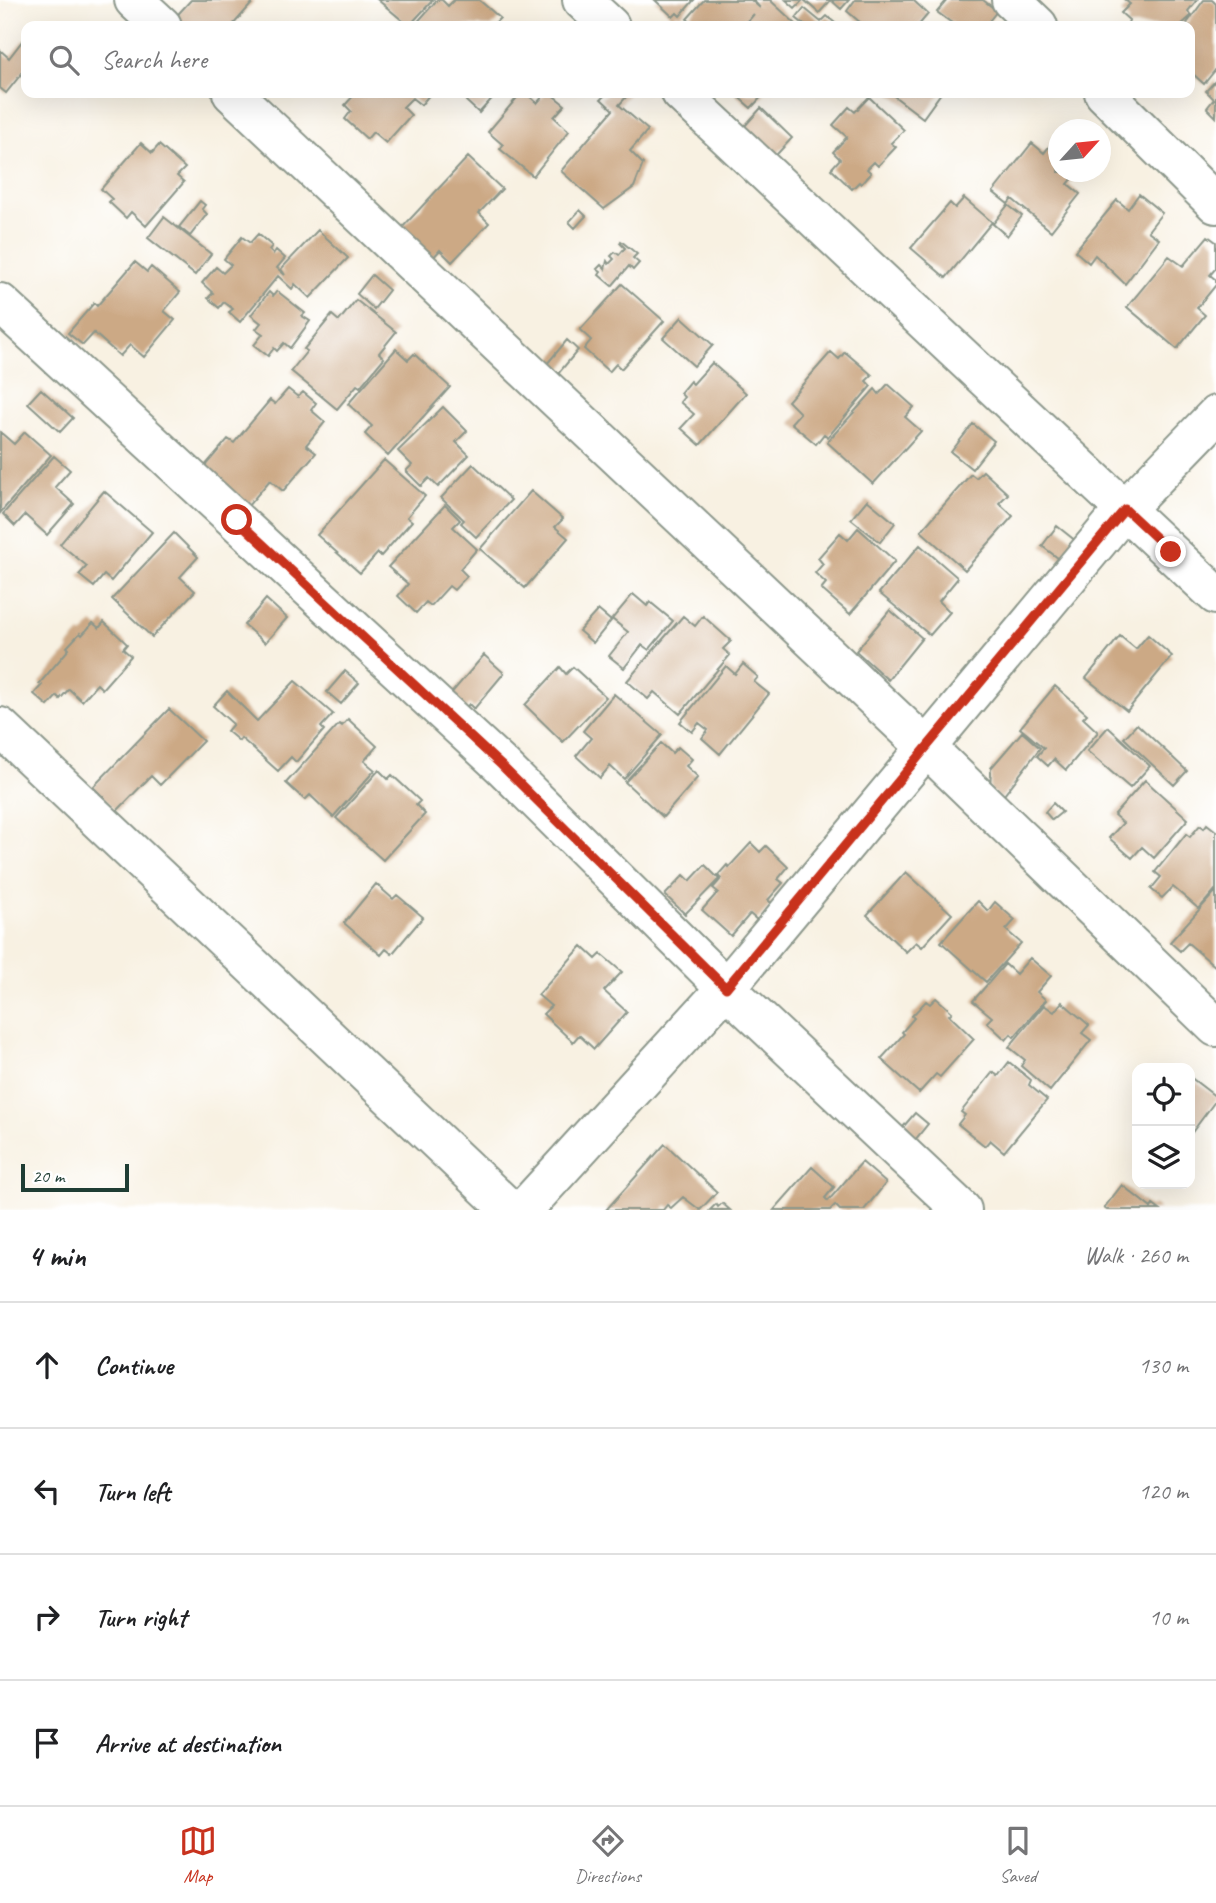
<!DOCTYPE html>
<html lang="en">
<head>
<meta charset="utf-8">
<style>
	:root { --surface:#fff; --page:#f2f2f2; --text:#202124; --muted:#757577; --line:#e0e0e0; --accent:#c8321e }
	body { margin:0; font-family:Caveat,sans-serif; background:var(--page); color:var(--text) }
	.controls { position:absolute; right:21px; bottom:21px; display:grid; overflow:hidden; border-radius:14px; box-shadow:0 7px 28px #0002 }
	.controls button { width:63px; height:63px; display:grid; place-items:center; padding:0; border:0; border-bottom:2px solid var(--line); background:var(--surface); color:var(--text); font:35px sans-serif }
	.compass { position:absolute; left:1048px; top:119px; width:63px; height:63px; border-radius:50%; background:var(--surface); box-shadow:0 7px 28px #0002; rotate:63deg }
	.scale { position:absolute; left:21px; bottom:18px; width:108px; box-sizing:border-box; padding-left:7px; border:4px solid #1f3d34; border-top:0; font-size:19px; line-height:24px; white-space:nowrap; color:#1f3d34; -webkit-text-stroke:5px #fff; paint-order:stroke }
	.stop { position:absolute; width:21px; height:21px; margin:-16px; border:5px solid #c8321e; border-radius:50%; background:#fff }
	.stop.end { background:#c8321e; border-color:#fff; box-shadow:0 2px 7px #0008 }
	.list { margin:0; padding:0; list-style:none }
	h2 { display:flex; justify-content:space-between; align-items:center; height:91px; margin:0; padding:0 28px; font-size:30px }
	h2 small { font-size:23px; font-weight:400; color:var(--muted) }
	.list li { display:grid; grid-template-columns:46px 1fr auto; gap:21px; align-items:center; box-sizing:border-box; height:126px; padding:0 28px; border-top:2px solid var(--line) }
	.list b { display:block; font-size:26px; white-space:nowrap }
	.list em { font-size:23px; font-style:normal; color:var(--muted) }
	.icon { flex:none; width:38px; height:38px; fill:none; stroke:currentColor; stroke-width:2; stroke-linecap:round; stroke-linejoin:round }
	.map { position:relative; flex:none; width:1216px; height:1210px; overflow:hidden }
	.search { position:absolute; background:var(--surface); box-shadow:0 7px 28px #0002; left:21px; right:21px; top:21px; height:77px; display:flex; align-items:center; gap:18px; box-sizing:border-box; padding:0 24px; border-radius:14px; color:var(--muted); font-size:26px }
	.sheet { height:595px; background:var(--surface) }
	nav { display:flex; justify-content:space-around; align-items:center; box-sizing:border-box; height:98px; border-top:2px solid var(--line); background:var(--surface); font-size:19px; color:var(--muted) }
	nav a { display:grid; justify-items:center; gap:4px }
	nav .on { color:var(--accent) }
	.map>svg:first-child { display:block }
</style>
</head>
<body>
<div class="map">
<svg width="1216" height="1210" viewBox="0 0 1216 1210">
	<rect width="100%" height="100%" fill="#fff"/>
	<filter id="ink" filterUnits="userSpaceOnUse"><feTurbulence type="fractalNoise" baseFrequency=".0143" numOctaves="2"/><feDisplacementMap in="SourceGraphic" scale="14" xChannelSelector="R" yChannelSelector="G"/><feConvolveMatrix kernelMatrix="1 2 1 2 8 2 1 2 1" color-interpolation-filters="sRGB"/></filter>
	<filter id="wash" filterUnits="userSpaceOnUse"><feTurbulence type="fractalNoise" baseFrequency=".00686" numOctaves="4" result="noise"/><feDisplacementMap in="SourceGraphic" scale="28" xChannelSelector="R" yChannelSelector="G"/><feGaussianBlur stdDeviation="1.57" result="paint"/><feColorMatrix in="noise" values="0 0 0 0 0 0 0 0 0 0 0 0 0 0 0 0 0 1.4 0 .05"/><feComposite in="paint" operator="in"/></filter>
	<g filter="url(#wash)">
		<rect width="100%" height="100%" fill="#f8f1e2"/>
		<g id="blocks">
			<path fill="#cca985" d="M 191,0 L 255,0 L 232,26 L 173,26 L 170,23 Z
				M 378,0 L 433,0 L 409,26 Z
				M 437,0 L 442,0 L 448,6 L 454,0 L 479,0 L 500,18 L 492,26 L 414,26 Z
				M 655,0 L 694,0 L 680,16 L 677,13 L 673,17 Z
				M 704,0 L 751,0 L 760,8 L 753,0 L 770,0 L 798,26 L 744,26 L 754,14 L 742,26 L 689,26 L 692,23 L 687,19 Z
				M 786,0 L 803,0 L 795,8 Z
				M 804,0 L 831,0 L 819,13 Z
				M 831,0 L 849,0 L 841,9 Z
				M 855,0 L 913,0 L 928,14 L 918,26 L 858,26 L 861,23 L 847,11 Z
				M 947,0 L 983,0 L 997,11 L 985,26 L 956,26 L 937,12 Z
				M 1125,0 L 1197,0 L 1188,11 L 1191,16 L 1180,26 L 1127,26 L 1129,20 L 1121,13 L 1130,4 Z
				M 1204,0 L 1212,0 L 1216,4 L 1216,69 L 1204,84 L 1193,74 L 1190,77 L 1190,26 L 1185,26 Z
				M 804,8 L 821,22 L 827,16 L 835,23 L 832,26 L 806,26 L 796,18 Z
				M 23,40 L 26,43 L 26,68 L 6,93 L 0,88 L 0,50 L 9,58 Z
				M 1216,80 L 1216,117 L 1207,108 L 1214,99 L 1206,91 Z
				M 356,93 L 428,93 L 430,94 L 421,105 L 412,98 L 403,107 L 411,115 L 386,143 L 373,132 L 367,139 L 345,119 L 351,111 L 345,105 Z
				M 474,93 L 497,93 L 479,113 L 466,101 Z
				M 521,93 L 526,93 L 537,103 L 546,93 L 550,93 L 565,105 L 554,117 L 569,131 L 533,176 L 500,149 L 503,145 L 488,132 Z
				M 607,93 L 625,93 L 628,95 L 619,105 L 648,130 L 630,151 L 643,164 L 634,187 L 604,209 L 561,171 L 613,110 L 601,99 Z
				M 734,93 L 765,93 L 751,108 Z
				M 890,93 L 941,93 L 923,118 Z
				M 869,97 L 904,130 L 891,143 L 896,147 L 878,166 L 874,162 L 867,169 L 871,173 L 861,184 L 859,182 L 852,189 L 831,169 L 840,159 L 833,152 L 847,137 L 833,125 L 849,107 L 855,112 Z
				M 761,108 L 792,138 L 766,166 L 735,137 Z
				M 1053,142 L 1058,147 L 1058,172 L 1078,172 L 1068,184 L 1080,194 L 1051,231 L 1012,199 L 1008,204 L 993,192 L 1032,143 L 1044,153 Z
				M 141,143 L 152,153 L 159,145 L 185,168 L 177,176 L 184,182 L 146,226 L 131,212 L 126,218 L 109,202 L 112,199 L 101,189 Z
				M 468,157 L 502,189 L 479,213 L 489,223 L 452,262 L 440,250 L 432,259 L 400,230 Z
				M 1139,194 L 1162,213 L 1148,231 L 1159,239 L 1125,284 L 1095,255 L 1089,263 L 1075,251 L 1117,200 L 1128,209 Z
				M 964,198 L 992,222 L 946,278 L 911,248 L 950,203 L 955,208 Z
				M 200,201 L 205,205 L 202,209 L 207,214 L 190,236 L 179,227 Z
				M 1008,205 L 1022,216 L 1007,236 L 993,224 Z
				M 580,210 L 586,216 L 575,228 L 569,222 Z
				M 164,217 L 211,254 L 195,275 L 148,238 Z
				M 318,230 L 348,258 L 310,298 L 295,284 L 292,289 L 278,276 L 240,322 L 229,312 L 233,309 L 224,302 L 219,308 L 208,298 L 213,293 L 202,283 L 216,267 L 223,273 L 231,265 L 224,259 L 242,237 L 250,243 L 258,234 L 272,246 L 269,250 L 273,254 L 276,250 L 285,258 L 277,268 L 285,275 L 281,269 Z
				M 1208,236 L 1216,242 L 1216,268 L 1210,275 L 1216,280 L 1216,285 L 1197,308 L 1205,315 L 1177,349 L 1127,307 L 1169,256 L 1183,266 Z
				M 621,241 L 637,254 L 633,258 L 639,263 L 633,270 L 629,266 L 612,286 L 599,275 L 601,272 L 597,269 L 601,265 L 605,269 L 607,261 L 609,264 L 614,259 L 611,256 L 615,252 L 619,255 L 625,248 L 620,243 Z
				M 135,262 L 147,272 L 151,267 L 180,292 L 164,311 L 175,320 L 144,357 L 130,345 L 120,356 L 94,333 L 83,345 L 68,333 L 94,303 L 97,306 Z
				M 372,275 L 389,290 L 374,309 L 357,294 Z
				M 622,284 L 664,321 L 621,369 L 616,364 L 609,372 L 584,349 L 591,340 L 580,330 Z
				M 277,291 L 305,313 L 302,316 L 310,321 L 290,348 L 284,343 L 277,351 L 274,348 L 268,356 L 254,345 L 263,334 L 256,329 L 261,323 L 251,315 L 269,292 L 273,296 Z
				M 356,300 L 396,332 L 379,353 L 384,358 L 360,387 L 357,385 L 337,409 L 291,371 L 307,351 L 304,349 L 332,315 L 339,321 Z
				M 682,317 L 713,345 L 694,366 L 663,338 Z
				M 567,340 L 578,350 L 552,381 L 541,371 Z
				M 396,349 L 408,360 L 414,354 L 450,387 L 388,456 L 365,434 L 372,426 L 348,404 Z
				M 831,352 L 839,359 L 845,352 L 872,375 L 866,381 L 871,386 L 828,437 L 824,434 L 816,444 L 791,423 L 800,413 L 788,401 Z
				M 712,363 L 746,393 L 700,445 L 681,428 L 694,414 L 680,402 L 684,397 L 680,393 L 690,381 L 693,384 Z
				M 888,384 L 914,407 L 905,417 L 921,431 L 873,484 L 827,442 L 875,389 L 879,394 Z
				M 41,389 L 73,418 L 60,432 L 28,403 Z
				M 288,389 L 298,397 L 303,392 L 316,403 L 311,410 L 325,422 L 306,445 L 316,453 L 283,491 L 270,480 L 242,513 L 198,474 L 228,439 L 234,443 L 270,400 L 275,404 Z
				M 443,407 L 467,431 L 456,442 L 469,455 L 438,487 L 429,478 L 421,486 L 406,471 L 412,465 L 398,451 Z
				M 973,424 L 994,441 L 972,469 L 951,452 Z
				M 0,432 L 14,444 L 25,432 L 51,455 L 0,513 Z
				M 54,456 L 70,470 L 55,487 L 74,504 L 47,535 L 25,515 L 15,526 L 3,514 Z
				M 384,460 L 425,496 L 407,517 L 412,521 L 381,556 L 378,553 L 360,573 L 317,535 Z
				M 473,464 L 511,500 L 476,537 L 461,523 L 464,520 L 441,498 Z
				M 983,471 L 1008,494 L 999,503 L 1013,516 L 965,570 L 921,531 L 971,474 L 976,478 Z
				M 104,491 L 152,532 L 111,581 L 104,575 L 94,587 L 79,575 L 87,566 L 60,544 Z
				M 531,491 L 563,519 L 555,527 L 568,538 L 525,588 L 480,549 Z
				M 867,500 L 895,523 L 880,542 L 851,519 Z
				M 445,505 L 460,520 L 453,527 L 477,549 L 460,569 L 467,576 L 454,590 L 449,586 L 431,606 L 426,602 L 416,613 L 398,596 L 408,584 L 388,567 Z
				M 1057,526 L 1077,542 L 1062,561 L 1042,546 Z
				M 858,528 L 895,561 L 850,614 L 821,589 L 826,583 L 815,573 L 823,564 L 818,558 L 840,533 L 848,540 Z
				M 174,533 L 198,557 L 180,577 L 195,591 L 152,637 L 112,599 Z
				M 920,545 L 958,578 L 939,601 L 950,612 L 930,635 L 879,593 Z
				M 633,594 L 647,606 L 650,602 L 673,621 L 649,650 L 642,645 L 624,668 L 609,656 L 628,632 L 612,619 Z
				M 266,599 L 287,618 L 265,643 L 244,625 Z
				M 598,610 L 611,621 L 593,643 L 579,631 Z
				M 890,610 L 922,638 L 888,680 L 856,651 Z
				M 683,616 L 695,626 L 703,616 L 731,641 L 723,649 L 730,655 L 680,714 L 654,692 L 648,699 L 627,681 Z
				M 104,622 L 127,644 L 123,649 L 131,656 L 102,689 L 97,684 L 82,701 L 69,689 L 60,699 L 57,696 L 48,706 L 34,694 L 42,685 L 39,684 L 69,649 L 67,647 L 80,633 L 82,635 L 93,623 L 99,628 Z
				M 1148,635 L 1172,656 L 1127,711 L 1086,678 L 1120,636 L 1136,649 Z
				M 484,655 L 504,673 L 474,709 L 469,704 L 464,710 L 448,697 Z
				M 743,664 L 758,677 L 754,682 L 769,694 L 720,754 L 702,738 L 708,730 L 699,723 L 692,732 L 680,722 L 726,666 L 735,674 Z
				M 560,667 L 566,674 L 573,667 L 606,697 L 563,742 L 525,705 Z
				M 345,671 L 359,683 L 341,704 L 327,692 Z
				M 295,681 L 333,714 L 321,727 L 324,730 L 296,762 L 291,757 L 278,771 L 241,738 L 239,741 L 227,731 L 233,724 L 213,706 L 227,691 L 257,721 Z
				M 1055,686 L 1087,714 L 1083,718 L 1098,732 L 1066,770 L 1054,759 L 1048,766 L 1037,756 L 1044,748 L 1020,728 Z
				M 614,694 L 662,735 L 624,779 L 610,766 L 600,778 L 576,756 L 591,738 L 583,731 Z
				M 169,709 L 203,741 L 160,785 L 151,776 L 117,811 L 93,787 Z
				M 348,719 L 377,746 L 364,761 L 375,770 L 333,817 L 310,795 L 305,800 L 286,783 L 339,724 L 342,726 Z
				M 1137,724 L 1187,771 L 1174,785 L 1124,738 Z
				M 1108,727 L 1150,766 L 1130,788 L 1087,751 Z
				M 1022,732 L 1040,748 L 1001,799 L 990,790 L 991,768 Z
				M 661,743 L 672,753 L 678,747 L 692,759 L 686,766 L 698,777 L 663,817 L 625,782 Z
				M 379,770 L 388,779 L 392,775 L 420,801 L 416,805 L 425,814 L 383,860 L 336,818 Z
				M 1145,780 L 1188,819 L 1154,858 L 1142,847 L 1132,858 L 1109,838 L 1123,823 L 1114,815 Z
				M 1053,803 L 1062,812 L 1052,820 L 1045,812 Z
				M 1207,824 L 1216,831 L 1216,889 L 1199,909 L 1173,887 L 1162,898 L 1151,889 L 1161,877 L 1155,872 L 1186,834 L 1190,837 L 1200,825 L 1204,828 Z
				M 751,843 L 760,852 L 766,846 L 788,867 L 778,879 L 783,883 L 768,900 L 772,904 L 757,920 L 750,914 L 731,936 L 702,910 L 718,892 L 713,888 L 721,879 L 718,875 L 727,865 L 729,867 Z
				M 705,865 L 719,879 L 685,914 L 665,895 L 684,875 L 690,881 Z
				M 906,872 L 952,914 L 922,947 L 916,942 L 906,952 L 867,915 Z
				M 376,884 L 393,899 L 397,895 L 423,917 L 392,954 L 386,949 L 381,955 L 344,923 Z
				M 1216,891 L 1216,967 L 1188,943 L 1180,951 L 1170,942 Z
				M 978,901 L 988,911 L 995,902 L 1015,920 L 1006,930 L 1021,943 L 986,982 L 941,942 Z
				M 582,946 L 596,959 L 601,954 L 622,972 L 604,991 L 627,1012 L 594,1049 L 579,1035 L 573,1042 L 543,1014 L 551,1006 L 538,995 Z
				M 1030,958 L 1051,976 L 1037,992 L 1046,1000 L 1014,1037 L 1011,1034 L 1006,1040 L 987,1022 L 992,1017 L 973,1001 L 1005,964 L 1016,974 Z
				M 936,998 L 952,1012 L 949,1015 L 974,1039 L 940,1077 L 936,1074 L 919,1093 L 881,1059 L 904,1034 L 902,1032 L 914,1018 L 912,1016 L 926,1001 L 930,1004 Z
				M 1062,1002 L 1089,1025 L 1082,1033 L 1091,1040 L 1050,1091 L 1021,1066 L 1025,1060 L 1009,1047 L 1044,1005 L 1054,1012 Z
				M 1009,1062 L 1031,1080 L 1029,1085 L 1047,1100 L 1004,1152 L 990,1140 L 985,1146 L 958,1124 L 965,1115 L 961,1112 L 993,1072 L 998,1076 Z
				M 1190,1077 L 1216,1097 L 1216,1100 L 1190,1135 Z
				M 915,1113 L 928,1124 L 911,1145 L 898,1133 Z
				M 665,1144 L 717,1192 L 700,1210 L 683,1197 L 671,1208 L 667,1205 L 663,1210 L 606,1210 Z
				M 862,1162 L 886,1183 L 864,1210 L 840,1210 L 835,1205 L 830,1210 L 774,1210 L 812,1167 L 834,1187 L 825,1198 L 828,1201 Z
				M 1122,1185 L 1151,1208 L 1153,1205 L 1160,1210 L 1107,1210 L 1104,1208 Z
				M 722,1203 L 730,1210 L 710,1210 L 716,1204 L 718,1207 Z"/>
		</g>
	</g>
	<g filter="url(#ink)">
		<use href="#blocks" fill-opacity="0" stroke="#8c978b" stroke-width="2"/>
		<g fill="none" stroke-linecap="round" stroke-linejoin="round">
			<defs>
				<path id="minor" d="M 134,0 L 162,26
					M 582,0 L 610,26
					M 1011,0 L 1038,26
					M 232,93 L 927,748 L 1216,1027
					M 681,93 L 1216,595
					M 1104,93 L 1216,204
					M 0,303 L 501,765 L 726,988 L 962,1210
					M 0,727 L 510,1210
					M 523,1210 L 726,988 L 1125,509 L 1216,415"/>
			</defs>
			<use href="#minor" stroke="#8c978b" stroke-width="42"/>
			<use href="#minor" stroke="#fff" stroke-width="38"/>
		</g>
	</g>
	<g fill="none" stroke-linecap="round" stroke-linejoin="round" filter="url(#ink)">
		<path stroke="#c8321e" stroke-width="9" d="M 237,520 L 501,765 L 726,988 L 1125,509 L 1171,552"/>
	</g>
</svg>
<div class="controls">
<button><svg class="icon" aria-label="locate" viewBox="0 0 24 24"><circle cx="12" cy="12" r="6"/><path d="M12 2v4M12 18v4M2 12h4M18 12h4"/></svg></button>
<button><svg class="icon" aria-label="layers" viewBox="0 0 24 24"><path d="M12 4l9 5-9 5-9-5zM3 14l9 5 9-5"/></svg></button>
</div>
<svg class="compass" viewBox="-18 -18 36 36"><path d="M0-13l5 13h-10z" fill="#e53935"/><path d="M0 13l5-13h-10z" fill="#757577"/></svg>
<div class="scale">20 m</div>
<div class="stop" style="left:237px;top:520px"></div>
<div class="stop end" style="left:1171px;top:552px"></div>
<div class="search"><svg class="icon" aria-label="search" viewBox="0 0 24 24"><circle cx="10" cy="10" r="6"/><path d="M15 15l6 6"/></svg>Search here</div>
</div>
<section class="sheet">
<h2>4 min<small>Walk · 260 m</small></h2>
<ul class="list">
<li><svg class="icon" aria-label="ahead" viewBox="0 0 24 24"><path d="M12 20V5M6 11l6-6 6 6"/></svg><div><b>Continue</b></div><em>130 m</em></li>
<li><svg class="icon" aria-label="left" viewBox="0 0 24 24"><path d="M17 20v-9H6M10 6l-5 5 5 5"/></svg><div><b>Turn left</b></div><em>120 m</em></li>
<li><svg class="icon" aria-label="right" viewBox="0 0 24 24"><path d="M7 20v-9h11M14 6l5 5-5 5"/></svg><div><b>Turn right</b></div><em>10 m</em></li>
<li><svg class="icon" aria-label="arrive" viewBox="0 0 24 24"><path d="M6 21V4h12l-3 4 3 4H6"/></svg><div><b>Arrive at destination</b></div></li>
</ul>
</section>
<nav>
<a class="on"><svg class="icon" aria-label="map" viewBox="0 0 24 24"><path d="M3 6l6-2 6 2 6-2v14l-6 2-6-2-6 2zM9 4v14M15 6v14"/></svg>Map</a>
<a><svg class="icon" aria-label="directions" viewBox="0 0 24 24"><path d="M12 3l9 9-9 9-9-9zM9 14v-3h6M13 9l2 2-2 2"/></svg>Directions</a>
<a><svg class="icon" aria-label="saved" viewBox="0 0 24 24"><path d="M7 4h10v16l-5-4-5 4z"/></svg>Saved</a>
</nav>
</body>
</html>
